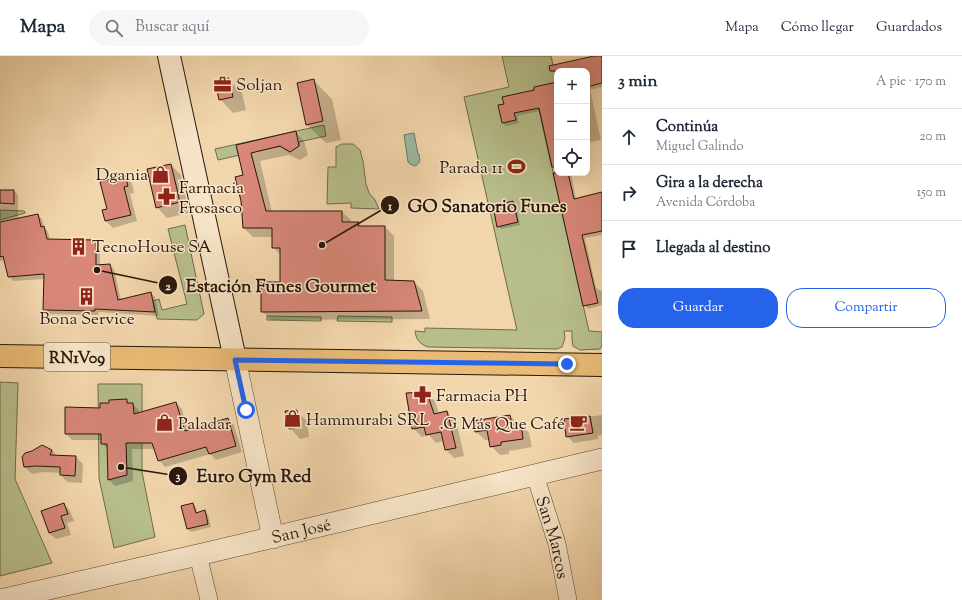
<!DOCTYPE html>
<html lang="es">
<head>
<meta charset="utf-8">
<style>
	:root { --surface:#fff; --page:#f6f6f7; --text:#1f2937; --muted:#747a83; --line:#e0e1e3; --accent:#2563eb }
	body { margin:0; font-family:"Sorts Mill Goudy",serif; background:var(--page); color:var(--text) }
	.controls { position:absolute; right:12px; top:12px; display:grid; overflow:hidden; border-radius:8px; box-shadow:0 4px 16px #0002 }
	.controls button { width:36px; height:36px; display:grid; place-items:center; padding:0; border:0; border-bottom:1px solid var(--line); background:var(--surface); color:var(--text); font:20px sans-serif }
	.stop { position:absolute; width:12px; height:12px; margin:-9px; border:3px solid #2563eb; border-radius:50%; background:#fff }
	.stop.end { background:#2563eb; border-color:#fff; box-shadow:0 1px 4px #0008 }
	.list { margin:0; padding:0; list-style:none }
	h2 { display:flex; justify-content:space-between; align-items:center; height:52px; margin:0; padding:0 16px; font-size:17px }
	h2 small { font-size:13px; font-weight:400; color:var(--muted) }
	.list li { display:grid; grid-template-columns:26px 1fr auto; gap:12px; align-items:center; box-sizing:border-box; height:56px; padding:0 16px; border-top:1px solid var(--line) }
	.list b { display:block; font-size:15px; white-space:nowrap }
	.list p { margin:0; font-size:13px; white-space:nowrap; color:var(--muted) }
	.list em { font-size:13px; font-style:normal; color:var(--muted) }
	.actions { display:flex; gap:8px; padding:12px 16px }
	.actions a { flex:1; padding:9px 0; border:1px solid var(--accent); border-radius:16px; text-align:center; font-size:14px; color:var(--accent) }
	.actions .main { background:var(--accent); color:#fff }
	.icon { flex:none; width:22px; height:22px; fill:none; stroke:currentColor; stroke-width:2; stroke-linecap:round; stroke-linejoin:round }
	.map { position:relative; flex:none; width:602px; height:544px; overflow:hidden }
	header { display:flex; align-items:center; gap:24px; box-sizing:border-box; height:56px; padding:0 20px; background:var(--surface); border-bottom:1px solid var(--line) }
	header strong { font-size:19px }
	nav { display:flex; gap:22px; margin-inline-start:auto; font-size:14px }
	.search { width:280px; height:36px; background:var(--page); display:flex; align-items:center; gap:10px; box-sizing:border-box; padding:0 14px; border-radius:22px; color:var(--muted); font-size:15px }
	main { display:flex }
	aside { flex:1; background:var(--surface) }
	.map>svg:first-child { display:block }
</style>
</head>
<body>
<header>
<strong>Mapa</strong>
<div class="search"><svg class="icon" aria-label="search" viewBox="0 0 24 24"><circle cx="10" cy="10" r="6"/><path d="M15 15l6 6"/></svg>Buscar aquí</div>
<nav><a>Mapa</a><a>Cómo llegar</a><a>Guardados</a></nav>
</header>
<main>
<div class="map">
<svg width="602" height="544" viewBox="0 0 602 544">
	<rect width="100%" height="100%" fill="#f2d6ab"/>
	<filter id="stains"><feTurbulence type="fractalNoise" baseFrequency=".005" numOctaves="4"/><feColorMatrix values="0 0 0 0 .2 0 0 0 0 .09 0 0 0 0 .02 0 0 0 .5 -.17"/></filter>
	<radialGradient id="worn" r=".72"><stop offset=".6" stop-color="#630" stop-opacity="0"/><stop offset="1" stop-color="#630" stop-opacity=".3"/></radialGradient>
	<path fill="#b7be8c" stroke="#706a4c" d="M 502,0 L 551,0 L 557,26 L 534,32 L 589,275 L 602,276 L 602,289 L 600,293 L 580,294 L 573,290 L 572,284 L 572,275 L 564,275 L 565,282 L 562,291 L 557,293 L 428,291 C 420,288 416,284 415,275 L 425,276 L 425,272 L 517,274 L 464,41 L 509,31 Z
		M 324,69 L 326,80 L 299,86 L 299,90 L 290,96 L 280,90 L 218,104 L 215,93 Z
		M 342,88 L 353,88 L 360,94 L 363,105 L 366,128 L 369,137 L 375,144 L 379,153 L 351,152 L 351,147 L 327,148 L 328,111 L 336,111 L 336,91 Z
		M 0,154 L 24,155 L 25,156 L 25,157 L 0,164 Z
		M 185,169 L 204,258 L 197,264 L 157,263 L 153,245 L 159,243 L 162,254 L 187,248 L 168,173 Z
		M 267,260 L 321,261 L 321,265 L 267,264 Z
		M 338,260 L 392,261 L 392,266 L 337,265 Z
		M 0,326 L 18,327 L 15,423 L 52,507 L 0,520 Z
		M 98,328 L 142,328 L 142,416 L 155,481 L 114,492 L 99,422 Z"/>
	<path fill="#9bb9a7" stroke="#6d7869" d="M 414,77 L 418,98 L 419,98 C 420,103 421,107 415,110 L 410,108 L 408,106 L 404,79 Z"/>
	<path fill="#0003" d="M 599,0 L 602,0 L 602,31 L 590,34 L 601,84 L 587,87 L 587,15 L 557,15 L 557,23 L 554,10 Z
		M 228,23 L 242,37 L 246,54 L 233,57 L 220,43 Z
		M 313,24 L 332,43 L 341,84 L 326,87 L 307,69 Z
		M 557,27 L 557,117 L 571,117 L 576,143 L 602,137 L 602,179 L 585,182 L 596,232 L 602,235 L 602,249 L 588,253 L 584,249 L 540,55 L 517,60 L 519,67 L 506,70 L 502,66 L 505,48 L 536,35 Z
		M 295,76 L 304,85 L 308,99 L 300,104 L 289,99 L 260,105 L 272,156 L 342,156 L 351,164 L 351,167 L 358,167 L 362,171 L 385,171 L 394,180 L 394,225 L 414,226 L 423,235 L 430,263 L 271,264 L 262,255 L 281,227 L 281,199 L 273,191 L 273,181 L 253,181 L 244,172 L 242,145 L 245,120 L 238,89 Z
		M 171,109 L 181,119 L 189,157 L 167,162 L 157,151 Z
		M 125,121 L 132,127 L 134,137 L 130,138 L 137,165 L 113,172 L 106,165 L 103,155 L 108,154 Z
		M 0,134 L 14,135 L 18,139 L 18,164 L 38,159 L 42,163 L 44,171 L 48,176 L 50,184 L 95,185 L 100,190 L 100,209 L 109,209 L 114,213 L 121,244 L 151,237 L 155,241 L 159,260 L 99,256 L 98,259 L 48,258 L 44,253 L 45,223 L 13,225 L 9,220 L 5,204 L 0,205 Z
		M 512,146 L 516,150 L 520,169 L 501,173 L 498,170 Z
		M 426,337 L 435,345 L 439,358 L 447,356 L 456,364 L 464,400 L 454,402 L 446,394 L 444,385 L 436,387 L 429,379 L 422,381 L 413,372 Z
		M 126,344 L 130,348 L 133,348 L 139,354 L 139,357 L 176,347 L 182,353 L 188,375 L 228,363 L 234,369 L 242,396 L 216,404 L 210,398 L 165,411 L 159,404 L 155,393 L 132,393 L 133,425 L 115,430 L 109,424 L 108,393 L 102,387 L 102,384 L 72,384 L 66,378 L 101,353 Z
		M 296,355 L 307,365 L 309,381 L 300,383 L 290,372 Z
		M 602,359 L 602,379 L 598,380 L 598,383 L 574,387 L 567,380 L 565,364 Z
		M 510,360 L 518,368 L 520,368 L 529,377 L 532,391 L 509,395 L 509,398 L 500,399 L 491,390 L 490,384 L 485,384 L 476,376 Z
		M 52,394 L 57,400 L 76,401 L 83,408 L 82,427 L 67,426 L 61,419 L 61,417 L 44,416 L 32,418 L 25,411 Z
		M 64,448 L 70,455 L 74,465 L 67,467 L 71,479 L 56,483 L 49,477 Z
		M 193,448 L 196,452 L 197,457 L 205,455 L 208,459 L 211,471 L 191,476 L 188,473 Z"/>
	<path fill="#d88779" stroke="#29170b" d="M 594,0 L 602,0 L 602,27 L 587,31 L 587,15 L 550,15 L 549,10 Z
		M 229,22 L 233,41 L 219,44 L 215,25 Z
		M 314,23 L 323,65 L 306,69 L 297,27 Z
		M 557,26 L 557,111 L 552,111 L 539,52 L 514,57 L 516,64 L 502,67 L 498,49 L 504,48 L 502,41 L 534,34 L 534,31 Z
		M 296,75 L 299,90 L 290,96 L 280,90 L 251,97 L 266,155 L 342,155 L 342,166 L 359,166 L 358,170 L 385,170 L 385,224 L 414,225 L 422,255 L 261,256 L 261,226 L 280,226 L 280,192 L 272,192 L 272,172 L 243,172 L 241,145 L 235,121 L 243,119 L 236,89 Z
		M 171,108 L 180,146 L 156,152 L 147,113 Z
		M 553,117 L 568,117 L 574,143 L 602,136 L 602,175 L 582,179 L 598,247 L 583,250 Z
		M 125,119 L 128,130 L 124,131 L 131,159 L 105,165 L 102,154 L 107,153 L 100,126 Z
		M 0,134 L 14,134 L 14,148 L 0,147 Z
		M 513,145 L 518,166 L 497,171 L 493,150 Z
		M 38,158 L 41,171 L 44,170 L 47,183 L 96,184 L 96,209 L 110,208 L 118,244 L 151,236 L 155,256 L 95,253 L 95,255 L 43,254 L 44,218 L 8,221 L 3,200 L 0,201 L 0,166 Z
		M 427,336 L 434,358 L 447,355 L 456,392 L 445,394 L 441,376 L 426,379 L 424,371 L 412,373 L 406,337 Z
		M 127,343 L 127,347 L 133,347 L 134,358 L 176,346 L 185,375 L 228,362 L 236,390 L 209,398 L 206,391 L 158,405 L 152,387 L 126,387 L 127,419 L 108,424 L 107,388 L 101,388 L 101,378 L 65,378 L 65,351 L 100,352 L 100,347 L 109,347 L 109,344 Z
		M 297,354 L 299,371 L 289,373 L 285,355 Z
		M 510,359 L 512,368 L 521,367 L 523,383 L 501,386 L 501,389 L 490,391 L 487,374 L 475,376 L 473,365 Z
		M 590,360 L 593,377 L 566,381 L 564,363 Z
		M 42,389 L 52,394 L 50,399 L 76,400 L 75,420 L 60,419 L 60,411 L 36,410 L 24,411 L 22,401 L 25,397 L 32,395 Z
		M 64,447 L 68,458 L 61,460 L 65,472 L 49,477 L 41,455 Z
		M 193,447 L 196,457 L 205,454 L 208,468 L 187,473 L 181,450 Z"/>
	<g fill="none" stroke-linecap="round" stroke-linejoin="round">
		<defs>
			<g id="minor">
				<path id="s1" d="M 535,419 L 557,488 L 568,544"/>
				<path d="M 198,499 L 209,544"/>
			</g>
			<g id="tertiary">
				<path d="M 235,303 L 273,482"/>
				<path id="s2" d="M 0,544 L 198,499 L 602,403"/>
			</g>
			<path id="secondary" d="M 169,0 L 235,303"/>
			<path id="primary" d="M 0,300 L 602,309"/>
		</defs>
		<use href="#minor" stroke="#5b4733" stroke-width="18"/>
		<use href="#tertiary" stroke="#5b4733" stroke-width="22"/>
		<use href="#secondary" stroke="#29170b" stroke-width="24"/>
		<use href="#primary" stroke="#29170b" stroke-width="24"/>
		<use href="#minor" stroke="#f7e4c8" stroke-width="17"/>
		<use href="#tertiary" stroke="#f7e4c8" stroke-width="21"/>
		<use href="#secondary" stroke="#f7e4c8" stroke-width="22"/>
		<use href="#primary" stroke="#e9bb76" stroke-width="22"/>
	</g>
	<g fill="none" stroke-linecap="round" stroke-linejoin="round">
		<path stroke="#2563eb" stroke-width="5" d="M 246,354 L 235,304 L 567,308"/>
	</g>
	<defs>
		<symbol id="office-bare" viewBox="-9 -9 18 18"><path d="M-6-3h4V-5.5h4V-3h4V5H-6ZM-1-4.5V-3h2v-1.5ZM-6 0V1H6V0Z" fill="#8f2418" stroke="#f7e4c8" stroke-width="2.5" paint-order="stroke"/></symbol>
		<symbol id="stadium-bare" viewBox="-9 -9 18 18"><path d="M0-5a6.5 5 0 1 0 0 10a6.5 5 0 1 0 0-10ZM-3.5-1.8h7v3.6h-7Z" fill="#8f2418" stroke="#f7e4c8" stroke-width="2.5" paint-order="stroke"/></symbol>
		<symbol id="shop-bare" viewBox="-9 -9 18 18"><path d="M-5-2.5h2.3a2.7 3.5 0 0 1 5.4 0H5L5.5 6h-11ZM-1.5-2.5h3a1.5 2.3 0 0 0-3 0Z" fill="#8f2418" stroke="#f7e4c8" stroke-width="2.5" paint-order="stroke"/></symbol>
		<symbol id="pharmacy-bare" viewBox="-9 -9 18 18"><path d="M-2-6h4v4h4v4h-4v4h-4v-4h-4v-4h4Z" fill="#8f2418" stroke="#f7e4c8" stroke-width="2.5" paint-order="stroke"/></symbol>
		<symbol id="building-bare" viewBox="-9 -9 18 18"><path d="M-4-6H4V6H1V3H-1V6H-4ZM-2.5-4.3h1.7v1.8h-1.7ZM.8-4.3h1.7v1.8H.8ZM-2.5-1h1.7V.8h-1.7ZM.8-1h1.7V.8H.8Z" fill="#8f2418" stroke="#f7e4c8" stroke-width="2.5" paint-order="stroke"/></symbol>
		<symbol id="cafe-bare" viewBox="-9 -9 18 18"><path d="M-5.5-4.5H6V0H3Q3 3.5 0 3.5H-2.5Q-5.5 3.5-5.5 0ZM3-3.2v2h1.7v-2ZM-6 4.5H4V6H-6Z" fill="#8f2418" stroke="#f7e4c8" stroke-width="2.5" paint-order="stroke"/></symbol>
	</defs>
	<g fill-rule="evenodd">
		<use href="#office-bare" x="210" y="16" width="25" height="25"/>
		<use href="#stadium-bare" x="504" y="98" width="25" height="25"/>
		<use href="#shop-bare" x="148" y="106" width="25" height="25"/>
		<use href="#pharmacy-bare" x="154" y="128" width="25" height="25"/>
		<use href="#building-bare" x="66" y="178" width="25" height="25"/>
		<use href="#building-bare" x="74" y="228" width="25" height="25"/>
		<use href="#pharmacy-bare" x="410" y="326" width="25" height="25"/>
		<use href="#shop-bare" x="280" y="350" width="25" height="25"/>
		<use href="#shop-bare" x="152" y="354" width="25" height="25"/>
		<use href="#cafe-bare" x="566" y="354" width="25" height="25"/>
	</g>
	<g text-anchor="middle" stroke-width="3" stroke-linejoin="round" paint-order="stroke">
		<rect fill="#f7e4c8" stroke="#675444" stroke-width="1" x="44" y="287" width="66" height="28" rx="3"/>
		<g font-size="16" font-weight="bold" fill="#29170b">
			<text x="77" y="307">RN1V09</text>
		</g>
		<g font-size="17" fill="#29170b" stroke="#f7e4c8" text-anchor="start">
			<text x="236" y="34">Soljan</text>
			<text x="503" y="117" text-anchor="end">Parada 11</text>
			<text x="148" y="124" text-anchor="end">Dgania</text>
			<text x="179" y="137">Farmacia<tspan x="179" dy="20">Frosasco</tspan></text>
			<text x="92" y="196">TecnoHouse SA</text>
			<text x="87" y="268" text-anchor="middle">Bona Service</text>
			<text x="436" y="345">Farmacia PH</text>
			<text x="306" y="369">Hammurabi SRL</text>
			<text x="178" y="373">Paladar</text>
			<text x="565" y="373" text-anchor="end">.G Más Que Café</text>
		</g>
		<g font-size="17" fill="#29170b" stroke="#f7e4c8">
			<text dy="6" stroke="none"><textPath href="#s2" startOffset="309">San José</textPath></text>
			<text dy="6" stroke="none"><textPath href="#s1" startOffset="65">San Marcos</textPath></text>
		</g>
	</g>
	<path fill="none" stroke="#29170b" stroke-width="1.5" d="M322 189L390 149M97 214L168 229M121 411L178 420"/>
	<g fill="#29170b" stroke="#f7e4c8" stroke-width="1.5">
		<circle cx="322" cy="189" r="4"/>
		<circle cx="97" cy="214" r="4"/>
		<circle cx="121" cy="411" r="4"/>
		<circle cx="390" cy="149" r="10"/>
		<circle cx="168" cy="229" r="10"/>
		<circle cx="178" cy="420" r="10"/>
	</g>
	<g font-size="12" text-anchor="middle" font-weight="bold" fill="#fff">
		<text x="390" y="154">1</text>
		<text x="168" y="234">2</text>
		<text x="178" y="424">3</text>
	</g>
	<g font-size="18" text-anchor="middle" font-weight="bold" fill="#29170b" stroke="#f7e4c8" stroke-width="3" stroke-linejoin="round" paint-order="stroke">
		<text x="487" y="156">GO Sanatorio Funes</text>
		<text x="281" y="236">Estación Funes Gourmet</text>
		<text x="254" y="426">Euro Gym Red</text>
	</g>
	<rect width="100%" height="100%" filter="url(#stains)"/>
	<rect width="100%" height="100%" fill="url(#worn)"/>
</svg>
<div class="controls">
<button>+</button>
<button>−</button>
<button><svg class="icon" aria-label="locate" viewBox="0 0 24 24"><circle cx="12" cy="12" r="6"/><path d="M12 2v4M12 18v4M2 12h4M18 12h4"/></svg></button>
</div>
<div class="stop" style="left:246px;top:354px"></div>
<div class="stop end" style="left:567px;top:308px"></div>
</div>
<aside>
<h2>3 min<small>A pie · 170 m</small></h2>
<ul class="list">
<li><svg class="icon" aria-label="ahead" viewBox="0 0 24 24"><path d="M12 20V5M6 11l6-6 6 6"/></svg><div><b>Continúa</b><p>Miguel Galindo</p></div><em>20 m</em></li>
<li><svg class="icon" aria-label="right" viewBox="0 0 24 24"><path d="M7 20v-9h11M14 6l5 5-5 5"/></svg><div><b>Gira a la derecha</b><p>Avenida Córdoba</p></div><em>150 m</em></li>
<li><svg class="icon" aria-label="arrive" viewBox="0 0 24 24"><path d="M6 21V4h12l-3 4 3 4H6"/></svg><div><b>Llegada al destino</b></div></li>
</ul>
<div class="actions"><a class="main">Guardar</a><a>Compartir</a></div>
</aside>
</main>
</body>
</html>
